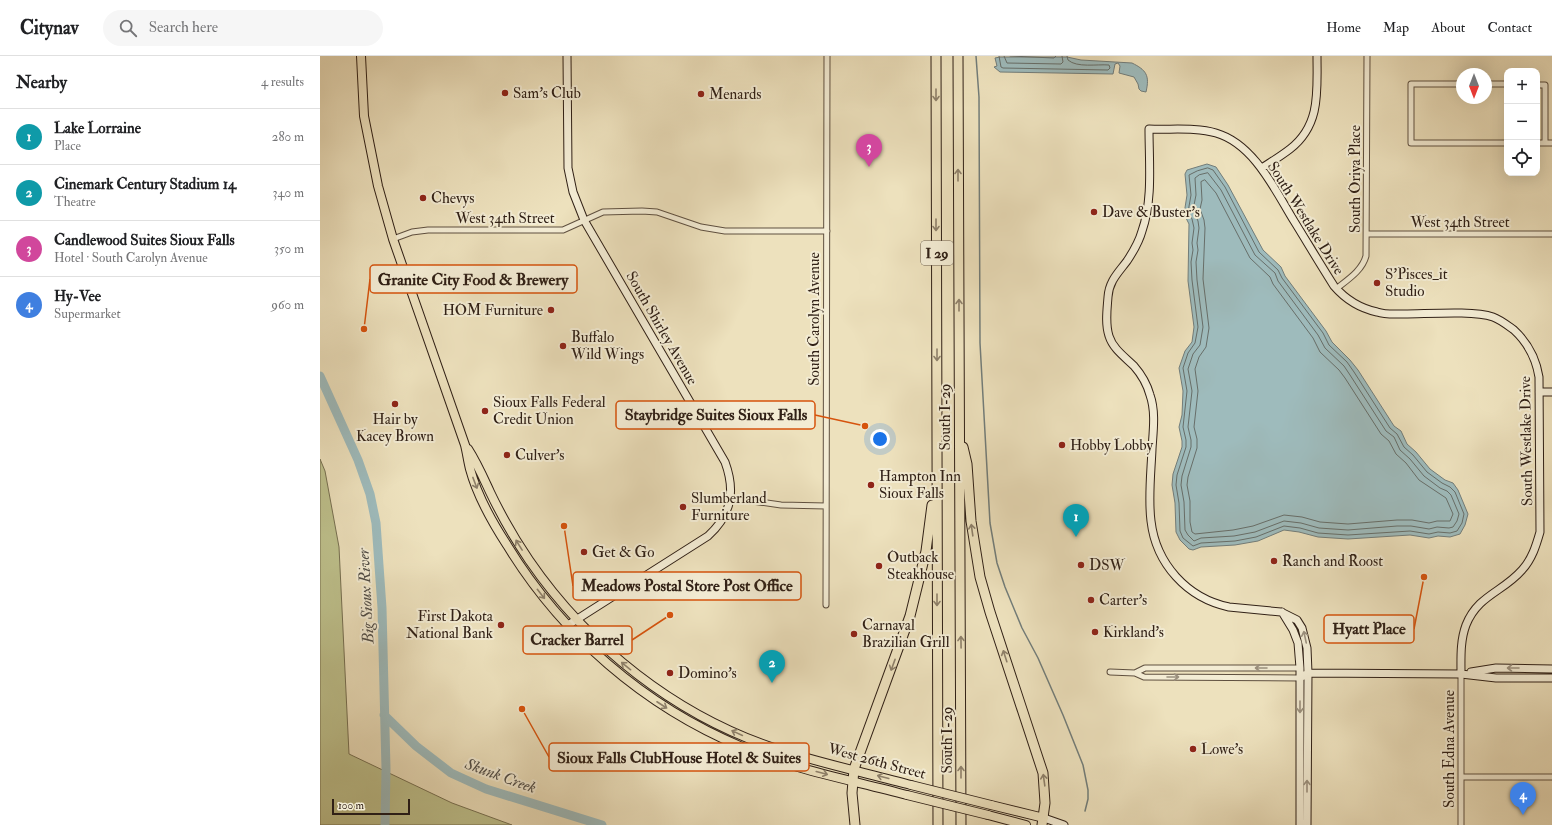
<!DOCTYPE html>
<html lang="en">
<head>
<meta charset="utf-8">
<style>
	:root { --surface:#fff; --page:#f6f6f6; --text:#202124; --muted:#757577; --line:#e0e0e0; --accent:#2563eb }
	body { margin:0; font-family:"IM FELL Double Pica",serif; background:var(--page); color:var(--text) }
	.controls { position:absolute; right:12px; top:12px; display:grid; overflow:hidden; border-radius:8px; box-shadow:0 4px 16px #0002 }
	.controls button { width:36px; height:36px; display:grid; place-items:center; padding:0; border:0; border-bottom:1px solid var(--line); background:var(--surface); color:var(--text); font:20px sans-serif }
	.compass { position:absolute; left:1136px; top:12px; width:36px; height:36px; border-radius:50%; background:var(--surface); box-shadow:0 4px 16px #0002; rotate:180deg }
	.scale { position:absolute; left:12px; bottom:10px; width:78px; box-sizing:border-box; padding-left:4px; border:2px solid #302016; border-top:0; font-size:11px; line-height:14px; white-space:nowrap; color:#302016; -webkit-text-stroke:3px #f3ecd4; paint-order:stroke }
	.you { position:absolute; left:560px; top:383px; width:14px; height:14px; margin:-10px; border:3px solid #fff; border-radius:50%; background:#1a73e8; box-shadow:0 0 0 6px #1a73e833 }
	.badge { display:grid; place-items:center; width:26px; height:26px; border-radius:50%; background:var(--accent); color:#fff; font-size:13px; font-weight:700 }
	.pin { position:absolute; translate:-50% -33px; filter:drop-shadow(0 1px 2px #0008) }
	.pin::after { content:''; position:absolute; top:21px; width:14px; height:12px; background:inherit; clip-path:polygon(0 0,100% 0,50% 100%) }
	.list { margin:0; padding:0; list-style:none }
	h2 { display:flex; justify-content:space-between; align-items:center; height:52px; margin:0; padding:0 16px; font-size:17px }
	h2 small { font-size:13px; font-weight:400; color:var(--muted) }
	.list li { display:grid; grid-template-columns:26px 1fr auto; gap:12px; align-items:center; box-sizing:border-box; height:56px; padding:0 16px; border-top:1px solid var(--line) }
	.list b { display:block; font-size:15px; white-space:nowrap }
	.list p { margin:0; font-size:13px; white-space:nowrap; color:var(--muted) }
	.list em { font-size:13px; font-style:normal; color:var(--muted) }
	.icon { flex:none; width:22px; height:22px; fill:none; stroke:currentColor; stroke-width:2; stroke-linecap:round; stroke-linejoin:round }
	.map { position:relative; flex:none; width:1232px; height:769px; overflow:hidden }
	header { display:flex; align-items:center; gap:24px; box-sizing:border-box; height:56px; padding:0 20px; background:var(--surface); border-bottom:1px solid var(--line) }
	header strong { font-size:19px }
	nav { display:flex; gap:22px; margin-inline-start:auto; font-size:14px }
	.search { width:280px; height:36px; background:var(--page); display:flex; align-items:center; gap:10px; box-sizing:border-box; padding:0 14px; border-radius:22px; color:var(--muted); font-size:15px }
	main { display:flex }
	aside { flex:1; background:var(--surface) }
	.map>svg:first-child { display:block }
</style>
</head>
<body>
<header>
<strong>Citynav</strong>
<div class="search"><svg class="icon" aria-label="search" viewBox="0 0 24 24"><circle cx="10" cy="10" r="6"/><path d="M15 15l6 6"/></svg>Search here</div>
<nav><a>Home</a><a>Map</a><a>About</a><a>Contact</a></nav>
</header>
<main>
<aside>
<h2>Nearby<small>4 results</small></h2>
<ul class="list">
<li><span class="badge" style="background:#0f9aa8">1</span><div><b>Lake Lorraine</b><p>Place</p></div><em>280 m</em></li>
<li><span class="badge" style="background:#0f9aa8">2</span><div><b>Cinemark Century Stadium 14</b><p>Theatre</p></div><em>340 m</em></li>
<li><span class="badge" style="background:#d1479c">3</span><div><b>Candlewood Suites Sioux Falls</b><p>Hotel · South Carolyn Avenue</p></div><em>350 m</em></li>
<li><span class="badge" style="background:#3f7fe0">4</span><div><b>Hy-Vee</b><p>Supermarket</p></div><em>960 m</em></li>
</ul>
</aside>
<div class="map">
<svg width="1232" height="769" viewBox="0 0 1232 769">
	<rect width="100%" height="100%" fill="#ede1bd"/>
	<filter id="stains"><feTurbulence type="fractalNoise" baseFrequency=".005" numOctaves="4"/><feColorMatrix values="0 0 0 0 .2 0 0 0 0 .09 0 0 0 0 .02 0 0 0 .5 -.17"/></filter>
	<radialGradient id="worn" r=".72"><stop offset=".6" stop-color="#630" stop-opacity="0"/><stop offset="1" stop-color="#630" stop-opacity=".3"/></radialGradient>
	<path fill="#bec18d" stroke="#777052" d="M 0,403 L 5,415 L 19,491 L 29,698 L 132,747 L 192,769 L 0,769 Z"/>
	<path fill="#9ebbbc" stroke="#727d7a" d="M 680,1 L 747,1 L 761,4 L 812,7 C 826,14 830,19 826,36 L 821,35 L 819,33 L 818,28 L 814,21 L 799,17 L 800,10 L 798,7 L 795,8 L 793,18 L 680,16 L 674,11 L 677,10 L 675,2 Z
		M 887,108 L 896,111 L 908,129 L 943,194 L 961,211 L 965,220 L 1006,275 L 1012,286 L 1030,304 L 1038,314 L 1074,370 L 1081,375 L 1087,388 L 1096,396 L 1110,413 L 1125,424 L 1133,427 L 1138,434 L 1148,458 L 1145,469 L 1140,478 L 1130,481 L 1118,480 L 1109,482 L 1090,479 L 1028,483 L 998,481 L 979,476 L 964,474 L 938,485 L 915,489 L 881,491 L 873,494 L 869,493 L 860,484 L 856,476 L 855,447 L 852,429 L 853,418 L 862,391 L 862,385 L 859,371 L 862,359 L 863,335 L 859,312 L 865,295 L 872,286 L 874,271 L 868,225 L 869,168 L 864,158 L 867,139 L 865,118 L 867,114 Z"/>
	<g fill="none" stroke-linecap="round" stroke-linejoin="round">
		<path stroke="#676e69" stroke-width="1" d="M 679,0 L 681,11 L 683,12 L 788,14 L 790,12 L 789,9 C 777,8 757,12 748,4 L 747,0
			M 684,0 L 687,7 L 741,8 L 743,6 L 742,0
			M 690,0 L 734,2 L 736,0
			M 888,112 L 893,114 L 905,131 L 939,196 L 958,214 L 962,222 L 1003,277 L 1009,289 L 1027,306 L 1034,316 L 1070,372 L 1077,378 L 1084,391 L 1093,399 L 1107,416 L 1122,427 L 1130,431 L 1135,436 L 1144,458 L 1142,467 L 1137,475 L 1130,477 L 1118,476 L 1109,478 L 1090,475 L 1028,479 L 998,477 L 980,472 L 964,470 L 936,481 L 915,485 L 881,487 L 873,490 L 863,482 L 860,475 L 859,447 L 856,429 L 857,419 L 866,391 L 866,384 L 863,371 L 867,335 L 863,312 L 868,297 L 875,287 L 878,271 L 872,224 L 871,206 L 873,194 L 872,187 L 874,172 L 872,163 L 868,156 L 871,139 L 869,119 L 877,115 Z
			M 888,117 L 901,134 L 935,199 L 955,217 L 958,225 L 998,279 L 1005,292 L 1024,310 L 1030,319 L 1066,375 L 1074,381 L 1080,394 L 1090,403 L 1104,420 L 1120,432 L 1127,435 L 1131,439 L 1139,458 L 1137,465 L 1133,471 L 1129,472 L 1117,471 L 1109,473 L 1091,470 L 1077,470 L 1028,474 L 999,472 L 981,467 L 964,465 L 935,476 L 914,480 L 881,482 L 874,485 L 868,479 L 865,474 L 864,446 L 861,429 L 862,420 L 871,391 L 871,384 L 868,371 L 872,335 L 868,313 L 873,298 L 880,289 L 883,271 L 877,224 L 876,206 L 878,194 L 877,187 L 879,172 L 878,165 L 873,154 L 876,139 L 875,122 L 879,119 Z
			M 885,124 L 896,137 L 930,202 L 950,221 L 953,228 L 993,282 L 1000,296 L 1019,314 L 1025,322 L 1061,378 L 1069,385 L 1076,398 L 1086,407 L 1099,424 L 1126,442 L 1133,458 L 1130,465 L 1117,465 L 1109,467 L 1092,464 L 1077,464 L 1028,468 L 1000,466 L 982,461 L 964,459 L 933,470 L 913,474 L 875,478 L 872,476 L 870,466 L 870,445 L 867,429 L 868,421 L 877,392 L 877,383 L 874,371 L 878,335 L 875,313 L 879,301 L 886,291 L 889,272 L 883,223 L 885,172 L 884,164 L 880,153 L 882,144 L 881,126 Z"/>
		<path stroke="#727d7a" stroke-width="1.5" d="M 656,0 L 659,41 L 660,287 L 670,467 L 677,507 L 685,531 L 702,572 L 718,602 L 743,659 L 763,709 L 768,734 L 768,743 L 765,755"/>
		<path stroke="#9ebbbc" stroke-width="9" d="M 0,320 L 38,404 L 50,438 L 56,467 L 62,552 L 66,713 L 65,769
			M 64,659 L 96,690 L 131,717 L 166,733 L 282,769"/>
		<defs>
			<path id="street" d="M 1142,28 L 1091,28 L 1091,87 L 1187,87
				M 1166,28 L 1187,28
				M 1217,29 L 1225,29 L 1225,87
				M 1217,87 L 1232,87
				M 1047,178 L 1232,178
				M 73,183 L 92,176 L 108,174 L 243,174 L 283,156 L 322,155 L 337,156 L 381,171 L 405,175 L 507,175
				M 1016,233 C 1027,224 1042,215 1046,200 L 1047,0
				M 411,442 L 461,449 L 506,450
				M 506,549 L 507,0
				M 790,616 L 815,617 L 824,621 L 980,622
				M 815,617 L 825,612 L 980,612
				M 1141,721 L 1232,721
				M 1141,769 L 1141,618"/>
			<path id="secondary" d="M 247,0 L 248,112 L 253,136 L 264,164 L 405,406 C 416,436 411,459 388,480 L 248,569
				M 942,112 C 951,106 961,100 970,93 C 1001,69 997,35 997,0
				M 1219,336 L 1232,336
				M 962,556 L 973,574 L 978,587 L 980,612 L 980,769
				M 1151,616 L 1176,612 L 1232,613
				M 980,622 L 988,617 L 1141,618 L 1176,622 L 1232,622
				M 724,762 L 744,769
				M 987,769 L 988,617 L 987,592 L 982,572 L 977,564 L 961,556 L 909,551 C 867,542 836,508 831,465 C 828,442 831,417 832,393 C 833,376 836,356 830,339 C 827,328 821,318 814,310 C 805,301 793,293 789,280 C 785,268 787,254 788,241 C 789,225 798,217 807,205 C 813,196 819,186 822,175 C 833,144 829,106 829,73 C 851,74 876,71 896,77 C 934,88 955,134 974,165 C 987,186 1000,208 1014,230 C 1026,244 1039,252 1057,256 C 1066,259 1075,258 1084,258 C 1107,258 1153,254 1173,261 C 1181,264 1187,269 1194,274 C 1208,287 1216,302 1219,321 L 1220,476 C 1216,490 1212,503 1202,514 C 1183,536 1158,539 1146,569 C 1140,585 1141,602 1141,618"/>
			<path id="primary" d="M 41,0 L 44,60 L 58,130 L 73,183 L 145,389 C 147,397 148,405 150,413 C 157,439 172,466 187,489 C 242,579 324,650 422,691 C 474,714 532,724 587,739
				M 148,393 C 157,407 163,421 170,436 C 181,459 194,482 209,504 C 268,590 356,660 457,693 C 500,707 546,717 591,729
				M 671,749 L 724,762
				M 668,759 L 706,769"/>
			<path id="highway" d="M 616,0 L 618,769
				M 638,0 L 641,769
				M 643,391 L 647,408 L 651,465 L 660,521 L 670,556 L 723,717 L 725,747 L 722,769
				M 535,769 L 532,737 L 534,713 L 590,560 L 606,495 L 612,449"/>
		</defs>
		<use href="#street" stroke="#5f5040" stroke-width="7"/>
		<use href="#secondary" stroke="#302016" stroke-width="9"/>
		<use href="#primary" stroke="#302016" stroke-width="10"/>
		<use href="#highway" stroke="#302016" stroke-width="11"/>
		<use href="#street" stroke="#f3ecd4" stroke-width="5"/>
		<use href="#secondary" stroke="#f3ecd4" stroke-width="7"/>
		<use href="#primary" stroke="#ede1bd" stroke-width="8"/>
		<use href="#highway" stroke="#ede1bd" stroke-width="9"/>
		<defs>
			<path id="primary-bridge" d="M 591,729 L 671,749
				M 587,739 L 668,759"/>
		</defs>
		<use href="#primary-bridge" stroke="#302016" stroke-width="10" stroke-linecap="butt"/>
		<use href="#primary-bridge" stroke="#ede1bd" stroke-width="8"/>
	</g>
	<defs><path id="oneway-shaft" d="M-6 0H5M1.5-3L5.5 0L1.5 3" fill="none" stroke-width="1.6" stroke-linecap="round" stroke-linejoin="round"/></defs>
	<g stroke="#8e806a">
		<use href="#oneway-shaft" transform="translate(616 39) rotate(90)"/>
		<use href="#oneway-shaft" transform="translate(638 119) rotate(-90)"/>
		<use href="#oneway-shaft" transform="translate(616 169) rotate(90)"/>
		<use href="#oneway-shaft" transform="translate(639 249) rotate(-90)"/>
		<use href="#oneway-shaft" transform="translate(617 299) rotate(90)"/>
		<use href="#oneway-shaft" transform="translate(155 427) rotate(69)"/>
		<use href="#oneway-shaft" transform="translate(652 474) rotate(-98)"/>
		<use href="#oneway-shaft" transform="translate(199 489) rotate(-122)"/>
		<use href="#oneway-shaft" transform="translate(221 538) rotate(52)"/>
		<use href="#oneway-shaft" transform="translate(617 544) rotate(90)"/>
		<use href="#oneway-shaft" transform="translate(641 586) rotate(-91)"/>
		<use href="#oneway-shaft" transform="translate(685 600) rotate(-108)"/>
		<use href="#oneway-shaft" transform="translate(573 609) rotate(110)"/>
		<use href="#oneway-shaft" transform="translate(306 610) rotate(-141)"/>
		<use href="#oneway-shaft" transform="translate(342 649) rotate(33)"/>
		<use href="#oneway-shaft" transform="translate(417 677) rotate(-155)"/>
		<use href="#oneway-shaft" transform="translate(641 716) rotate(-90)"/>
		<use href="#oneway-shaft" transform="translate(502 717) rotate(15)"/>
		<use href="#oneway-shaft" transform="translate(563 721) rotate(-165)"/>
		<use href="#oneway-shaft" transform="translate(724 724) rotate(-98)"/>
	</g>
	<g stroke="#9b907e">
		<use href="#oneway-shaft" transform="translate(985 581) rotate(-102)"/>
		<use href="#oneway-shaft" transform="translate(941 612) rotate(-180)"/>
		<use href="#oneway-shaft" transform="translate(1193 612) rotate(180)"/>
		<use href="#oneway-shaft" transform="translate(853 621)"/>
		<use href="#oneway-shaft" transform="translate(980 651) rotate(90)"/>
		<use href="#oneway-shaft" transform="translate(987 730) rotate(-90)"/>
	</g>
	<g fill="#8f2418" stroke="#f3ecd4" stroke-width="1.5">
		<circle cx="185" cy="37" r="4"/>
		<circle cx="381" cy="38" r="4"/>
		<circle cx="103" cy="142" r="4"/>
		<circle cx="774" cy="156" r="4"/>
		<circle cx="1057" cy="227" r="4"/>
		<circle cx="231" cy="254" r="4"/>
		<circle cx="243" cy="290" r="4"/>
		<circle cx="75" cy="348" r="4"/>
		<circle cx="165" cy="355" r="4"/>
		<circle cx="742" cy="389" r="4"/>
		<circle cx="187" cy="399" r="4"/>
		<circle cx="551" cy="429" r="4"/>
		<circle cx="363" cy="451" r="4"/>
		<circle cx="264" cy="496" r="4"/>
		<circle cx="954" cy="505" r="4"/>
		<circle cx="761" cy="509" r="4"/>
		<circle cx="559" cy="510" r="4"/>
		<circle cx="771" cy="544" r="4"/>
		<circle cx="181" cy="569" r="4"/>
		<circle cx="775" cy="576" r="4"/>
		<circle cx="534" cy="578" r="4"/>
		<circle cx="350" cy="617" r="4"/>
		<circle cx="873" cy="693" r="4"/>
	</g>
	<g text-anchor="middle" stroke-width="4" stroke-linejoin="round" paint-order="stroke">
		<rect fill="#f3ecd4" stroke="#6a5d4f" stroke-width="1" x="601" y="185" width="32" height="24" rx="3"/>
		<g font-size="14" font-weight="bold" fill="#302016">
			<text x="617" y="202">I 29</text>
		</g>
		<g font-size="15" fill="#302016" stroke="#f3ecd4" text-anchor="start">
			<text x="193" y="42">Sam's Club</text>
			<text x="389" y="43">Menards</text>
			<text x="111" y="147">Chevys</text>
			<text x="782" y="161">Dave &amp; Buster's</text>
			<text x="1065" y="223">S'Pisces_it<tspan x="1065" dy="17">Studio</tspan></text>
			<text x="223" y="259" text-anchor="end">HOM Furniture</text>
			<text x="251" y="286">Buffalo<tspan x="251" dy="17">Wild Wings</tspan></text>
			<text x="173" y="351">Sioux Falls Federal<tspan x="173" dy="17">Credit Union</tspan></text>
			<text x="75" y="368" text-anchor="middle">Hair by<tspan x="75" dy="17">Kacey Brown</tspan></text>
			<text x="750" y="394">Hobby Lobby</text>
			<text x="195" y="404">Culver's</text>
			<text x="559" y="425">Hampton Inn<tspan x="559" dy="17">Sioux Falls</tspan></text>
			<text x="371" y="447">Slumberland<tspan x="371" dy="17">Furniture</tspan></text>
			<text x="272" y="501">Get &amp; Go</text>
			<text x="567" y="506">Outback<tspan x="567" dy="17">Steakhouse</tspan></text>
			<text x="962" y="510">Ranch and Roost</text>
			<text x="769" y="514">DSW</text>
			<text x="779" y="549">Carter's</text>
			<text x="173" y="565" text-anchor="end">First Dakota<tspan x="173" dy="17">National Bank</tspan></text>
			<text x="542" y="574">Carnaval<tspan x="542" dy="17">Brazilian Grill</tspan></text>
			<text x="783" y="581">Kirkland's</text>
			<text x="358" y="622">Domino's</text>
			<text x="881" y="698">Lowe's</text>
		</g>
		<g font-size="15" fill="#302016" stroke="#f3ecd4">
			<text transform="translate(1035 123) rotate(-90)" y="5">South Oriya Place</text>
			<text x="185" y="167">West 34th Street</text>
			<text transform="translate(986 162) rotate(58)" y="5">South Westlake Drive</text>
			<text x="1140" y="171">West 34th Street</text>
			<text transform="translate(494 263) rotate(-90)" y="5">South Carolyn Avenue</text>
			<text transform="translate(342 272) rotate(60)" y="5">South Shirley Avenue</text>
			<text transform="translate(625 361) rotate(-90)" y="5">South I-29</text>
			<text transform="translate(1206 385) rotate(-91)" y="5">South Westlake Drive</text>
			<text transform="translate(627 684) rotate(-90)" y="5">South I-29</text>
			<text transform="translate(1129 693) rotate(-90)" y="5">South Edna Avenue</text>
			<text transform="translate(557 705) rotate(15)" y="5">West 26th Street</text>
		</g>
		<g font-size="16" font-style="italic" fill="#514e48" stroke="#f3ecd4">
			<text transform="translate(45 540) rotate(-93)" y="6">Big Sioux River</text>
			<text transform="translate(181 719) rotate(20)" y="6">Skunk Creek</text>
		</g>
	</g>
	<path fill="none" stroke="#d6530d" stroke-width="1.5" d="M44 273L50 223M545 370L495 359M244 470L253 530M1104 521L1094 573M350 559L312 584M202 653L229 701"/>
	<g fill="#d6530d" stroke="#f3ecd4" stroke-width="1.5">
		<circle cx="44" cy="273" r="4"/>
		<circle cx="545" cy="370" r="4"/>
		<circle cx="244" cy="470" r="4"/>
		<circle cx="1104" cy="521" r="4"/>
		<circle cx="350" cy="559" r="4"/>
		<circle cx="202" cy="653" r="4"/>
	</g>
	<g fill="#f3ecd4" stroke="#d6530d" stroke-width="1.5">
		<rect x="50" y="209" width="207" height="28" rx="4"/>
		<rect x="296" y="345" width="199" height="28" rx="4"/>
		<rect x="253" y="516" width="228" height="28" rx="4"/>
		<rect x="1004" y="559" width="90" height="28" rx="4"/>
		<rect x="203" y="570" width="109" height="28" rx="4"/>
		<rect x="229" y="687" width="260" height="28" rx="4"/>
	</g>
	<g font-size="16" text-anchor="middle" font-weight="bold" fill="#302016">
		<text x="153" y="229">Granite City Food &amp; Brewery</text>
		<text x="396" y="364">Staybridge Suites Sioux Falls</text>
		<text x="367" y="535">Meadows Postal Store Post Office</text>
		<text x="1049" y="578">Hyatt Place</text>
		<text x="257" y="589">Cracker Barrel</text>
		<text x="359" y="707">Sioux Falls ClubHouse Hotel &amp; Suites</text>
	</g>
	<rect width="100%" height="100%" filter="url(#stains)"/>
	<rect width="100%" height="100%" fill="url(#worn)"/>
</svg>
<div class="controls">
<button>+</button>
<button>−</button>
<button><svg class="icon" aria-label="locate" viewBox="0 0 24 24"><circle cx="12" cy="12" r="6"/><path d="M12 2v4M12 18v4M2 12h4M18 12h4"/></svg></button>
</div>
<svg class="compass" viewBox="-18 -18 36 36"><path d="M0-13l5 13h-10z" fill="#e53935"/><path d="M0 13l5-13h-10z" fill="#757577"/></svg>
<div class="scale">100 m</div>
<div class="you"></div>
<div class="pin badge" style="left:756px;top:481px;background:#0f9aa8">1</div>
<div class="pin badge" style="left:452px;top:627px;background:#0f9aa8">2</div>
<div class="pin badge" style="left:549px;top:111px;background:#d1479c">3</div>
<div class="pin badge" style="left:1203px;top:759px;background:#3f7fe0">4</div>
</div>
</main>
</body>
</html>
